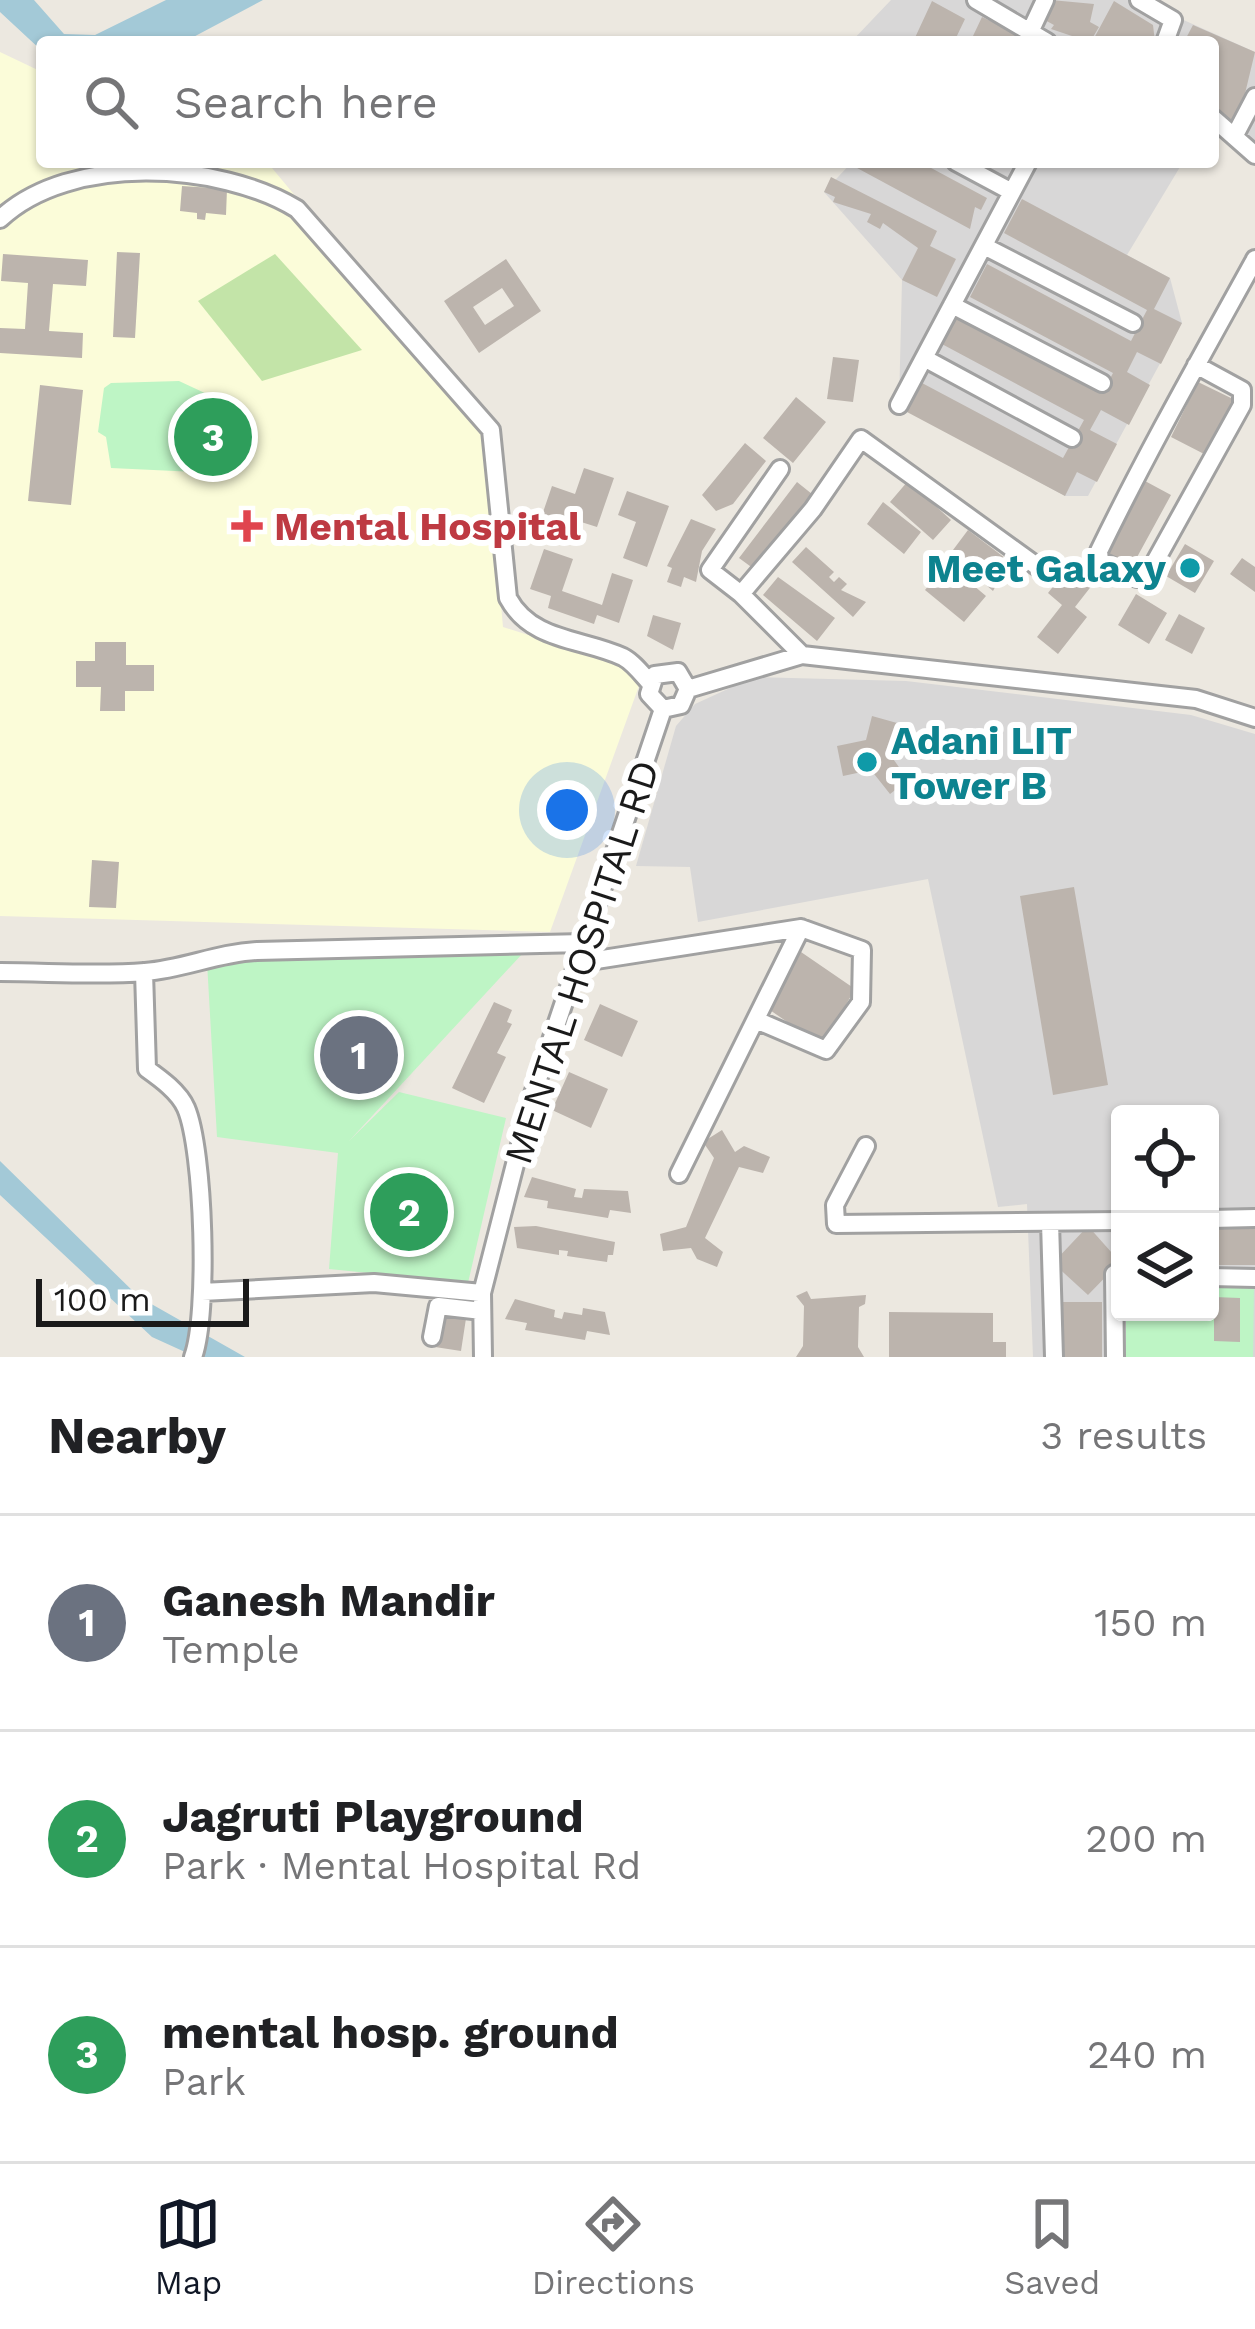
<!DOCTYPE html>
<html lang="en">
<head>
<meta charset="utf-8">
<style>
	:root { --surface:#fff; --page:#f2f2f2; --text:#202124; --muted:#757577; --line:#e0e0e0; --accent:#111827 }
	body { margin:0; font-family:"Work Sans",sans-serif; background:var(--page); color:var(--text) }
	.controls { position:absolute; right:36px; bottom:36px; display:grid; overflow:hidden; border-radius:12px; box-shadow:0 3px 9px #0004 }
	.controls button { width:108px; height:108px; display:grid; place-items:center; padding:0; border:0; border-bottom:3px solid var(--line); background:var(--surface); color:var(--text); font:60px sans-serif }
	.scale { position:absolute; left:36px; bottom:30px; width:213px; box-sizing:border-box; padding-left:12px; border:6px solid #1a1a1a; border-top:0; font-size:33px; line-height:42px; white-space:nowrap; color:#1a1a1a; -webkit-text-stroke:9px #fff; paint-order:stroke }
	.you { position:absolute; left:567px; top:810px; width:42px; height:42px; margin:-30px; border:9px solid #fff; border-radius:50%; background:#1a73e8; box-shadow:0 0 0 18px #1a73e833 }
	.badge { display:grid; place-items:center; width:78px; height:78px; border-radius:50%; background:var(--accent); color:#fff; font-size:39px; font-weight:700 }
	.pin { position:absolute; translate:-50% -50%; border:6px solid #fff; box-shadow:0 3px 12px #0006 }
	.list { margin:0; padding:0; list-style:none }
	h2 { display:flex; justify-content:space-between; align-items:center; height:156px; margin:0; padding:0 48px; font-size:51px }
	h2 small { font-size:39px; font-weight:400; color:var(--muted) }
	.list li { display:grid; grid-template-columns:78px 1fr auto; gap:36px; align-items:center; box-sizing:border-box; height:216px; padding:0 48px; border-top:3px solid var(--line) }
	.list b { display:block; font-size:45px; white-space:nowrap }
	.list p { margin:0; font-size:39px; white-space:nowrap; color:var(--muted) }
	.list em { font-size:39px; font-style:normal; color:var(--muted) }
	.icon { flex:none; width:66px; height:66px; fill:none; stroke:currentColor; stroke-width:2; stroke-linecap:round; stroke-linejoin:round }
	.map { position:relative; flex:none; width:1255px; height:1357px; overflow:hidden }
	.search { position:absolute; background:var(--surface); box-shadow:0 3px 9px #0004; left:36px; right:36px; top:36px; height:132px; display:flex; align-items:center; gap:30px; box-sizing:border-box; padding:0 42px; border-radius:12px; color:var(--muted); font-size:45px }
	.sheet { height:804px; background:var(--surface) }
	nav { display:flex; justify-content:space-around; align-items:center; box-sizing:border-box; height:168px; border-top:3px solid var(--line); background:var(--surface); font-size:33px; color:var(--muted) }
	nav a { display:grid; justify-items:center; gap:6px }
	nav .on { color:var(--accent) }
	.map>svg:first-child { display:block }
</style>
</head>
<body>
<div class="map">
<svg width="1255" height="1357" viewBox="0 0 1255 1357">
	<rect width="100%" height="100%" fill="#ece8e0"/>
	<path fill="#d8d7d7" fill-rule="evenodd" d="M 891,0 L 1139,0 L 1255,52 L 1255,153 L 1213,118 L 1213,42 L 851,42 Z
		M 852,162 L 1183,162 L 1127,255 L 1170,278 L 1182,323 L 1088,496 L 1065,496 L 899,405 L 902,280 L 824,192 Z
		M 754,677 L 906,681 L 1191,715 L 1255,734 L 1255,1357 L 1033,1357 L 1027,1204 L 998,1207 L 928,879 L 698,922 L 690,867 L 636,866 L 676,726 L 695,704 ZM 1120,1114 L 1210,1114 L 1210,1312 L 1120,1312 Z"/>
	<path fill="#fbfcd9" d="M 0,52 L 42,72 L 42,162 L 267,162 L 485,424 L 503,627 L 644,672 L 550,932 L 0,916 Z"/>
	<path fill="#c3e4a8" d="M 275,254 L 362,350 L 262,381 L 198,301 Z"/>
	<path fill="#bef5c5" d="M 179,381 L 237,408 L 245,444 L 238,474 L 111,468 L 106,437 L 98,432 L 104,388 L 111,383 Z
		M 524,952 L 349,1141 L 399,1092 L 506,1118 L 468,1283 L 329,1269 L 338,1153 L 217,1137 L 207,962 Z
		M 1210,1281 L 1254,1281 L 1253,1357 L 1126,1357 L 1126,1312 L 1210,1312 Z"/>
	<path fill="#a3c9d7" d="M 0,0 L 34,0 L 64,34 L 95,35 L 166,0 L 263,0 L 184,42 L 42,42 L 42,51 L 0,12 Z
		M 0,1161 L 139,1297 L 245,1357 L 196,1357 L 152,1337 L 0,1195 Z"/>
	<path fill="#bcb4ad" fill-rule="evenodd" d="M 1051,0 L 1094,4 L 1090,22 L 1099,27 L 1090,42 L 1051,29 L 1054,25 L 1041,18 Z
		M 932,1 L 965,19 L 954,42 L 913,42 Z
		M 1114,1 L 1153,25 L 1155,42 L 1092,42 Z
		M 982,17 L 1022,36 L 1019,42 L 973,36 Z
		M 1193,25 L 1255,52 L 1235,135 L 1213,123 L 1213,42 L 1184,42 Z
		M 846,162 L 920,162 L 987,198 L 981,210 L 975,207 L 970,229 Z
		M 831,177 L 937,231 L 930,246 L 956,259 L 937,297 L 902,280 L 918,248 L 883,223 L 880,229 L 867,222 L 871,214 L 833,202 L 835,197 L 824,192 Z
		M 182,186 L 227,189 L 226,215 L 206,213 L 205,220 L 197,219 L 197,213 L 180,211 Z
		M 1022,199 L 1170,278 L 1154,309 L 1182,323 L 1161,364 L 1137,352 L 1127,372 L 1150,385 L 1129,425 L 1101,410 L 1090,430 L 1117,444 L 1097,482 L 1077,472 L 1065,496 L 907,412 L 922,383 L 1063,458 L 1084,420 L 940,343 L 954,315 L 1102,394 L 1113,373 L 970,297 L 987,264 L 1131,341 L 1147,310 L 1004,233 Z
		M 117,252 L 140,253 L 135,338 L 113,337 Z
		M 3,254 L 88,260 L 86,286 L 53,284 L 49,331 L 83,333 L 82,358 L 0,353 L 0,328 L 25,329 L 28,283 L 1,281 Z
		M 506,259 L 541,311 L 479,353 L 444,301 ZM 502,288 L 514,306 L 485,325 L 473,307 Z
		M 833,357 L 859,360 L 853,402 L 827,399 Z
		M 1198,382 L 1233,399 L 1206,455 L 1171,437 Z
		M 40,385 L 83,390 L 71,505 L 28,501 Z
		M 796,397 L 826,422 L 793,463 L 763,438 Z
		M 745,443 L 766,461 L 733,504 L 716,511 L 702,495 Z
		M 584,468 L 614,478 L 597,527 L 578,521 L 574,534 L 540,521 L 552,486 L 575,494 Z
		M 908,481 L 951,520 L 933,540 L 890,502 Z
		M 1145,481 L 1171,495 L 1130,570 L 1104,556 Z
		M 797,482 L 812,494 L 754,569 L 739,558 Z
		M 627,491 L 669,506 L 647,567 L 623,558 L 636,522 L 618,515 Z
		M 883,502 L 921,532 L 904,554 L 867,524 Z
		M 691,519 L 716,529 L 702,551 L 696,582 L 684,577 L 681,587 L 667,582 L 672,568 L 667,566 Z
		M 968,530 L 1009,561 L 993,591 L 950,554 Z
		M 1185,544 L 1214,561 L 1195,593 L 1166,576 Z
		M 806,547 L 834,572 L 829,577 L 834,582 L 839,577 L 847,584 L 841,590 L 866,602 L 853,617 L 792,562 Z
		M 544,549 L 573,559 L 562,591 L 602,605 L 612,573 L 633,580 L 619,623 L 597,615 L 594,624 L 548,608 L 551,596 L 530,589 Z
		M 1076,557 L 1100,575 L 1075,607 L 1087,617 L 1058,654 L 1037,637 L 1062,605 L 1048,593 Z
		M 1242,558 L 1255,567 L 1255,592 L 1230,574 Z
		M 947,563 L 986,596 L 964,622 L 925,590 Z
		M 778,577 L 835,618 L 817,641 L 763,595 Z
		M 1136,594 L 1167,613 L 1149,644 L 1118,625 Z
		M 1179,614 L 1205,628 L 1192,654 L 1165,640 Z
		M 653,615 L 681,623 L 673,650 L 647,636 Z
		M 95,642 L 126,642 L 126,665 L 154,665 L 154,691 L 125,691 L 125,711 L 100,711 L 101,687 L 76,687 L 76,661 L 95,661 Z
		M 872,716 L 897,723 L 889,753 L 908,780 L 890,794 L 871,770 L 843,776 L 837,746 L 866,740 Z
		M 92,860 L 119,862 L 116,908 L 89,907 Z
		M 1074,887 L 1108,1085 L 1053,1095 L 1020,896 Z
		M 801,952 L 855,989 L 822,1046 L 767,1008 Z
		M 494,1002 L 512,1010 L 507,1022 L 512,1024 L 497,1053 L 506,1057 L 484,1103 L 452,1088 Z
		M 600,1004 L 638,1021 L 622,1057 L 584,1040 Z
		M 569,1072 L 608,1089 L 591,1128 L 552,1110 Z
		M 722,1130 L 735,1152 L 744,1146 L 770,1157 L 763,1173 L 739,1167 L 705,1238 L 723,1252 L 717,1267 L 697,1259 L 691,1248 L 663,1251 L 660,1234 L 686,1227 L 714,1158 L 703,1142 Z
		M 532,1177 L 576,1189 L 574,1197 L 582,1198 L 584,1189 L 628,1191 L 631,1213 L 610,1210 L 608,1218 L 547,1208 L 548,1201 L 524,1197 Z
		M 536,1226 L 615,1242 L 613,1255 L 608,1255 L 607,1262 L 567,1256 L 568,1251 L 559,1250 L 559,1255 L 517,1248 L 514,1227 Z
		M 1088,1226 L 1120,1262 L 1088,1295 L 1053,1263 Z
		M 1210,1226 L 1255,1226 L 1255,1265 L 1210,1265 Z
		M 807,1291 L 811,1299 L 866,1295 L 865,1304 L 859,1307 L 858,1347 L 864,1357 L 796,1357 L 803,1346 L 804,1306 L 796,1296 Z
		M 1214,1297 L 1240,1298 L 1240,1342 L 1214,1341 Z
		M 515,1299 L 555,1310 L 554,1317 L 562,1319 L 564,1312 L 582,1315 L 583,1308 L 605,1312 L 610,1335 L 587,1331 L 585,1340 L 525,1330 L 527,1323 L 505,1319 Z
		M 1059,1302 L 1102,1302 L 1102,1357 L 1058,1357 Z
		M 440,1308 L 467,1312 L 461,1351 L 435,1347 Z
		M 889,1312 L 993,1313 L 993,1342 L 1006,1342 L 1006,1357 L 889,1357 Z"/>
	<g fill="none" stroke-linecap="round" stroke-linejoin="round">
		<defs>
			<path id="street" d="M 976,0 L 1047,42
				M 1139,0 L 1173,20 L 1165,42
				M 1030,32 L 1045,0
				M 1213,118 L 1255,155
				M 1235,135 L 1255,97
				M 956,162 L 1012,192
				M 0,219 C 70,153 220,162 297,209 L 491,430 L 508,598 C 532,642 582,638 623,657 C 633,662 642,674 650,683
				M 984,246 L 1133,323
				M 952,305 L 1102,383
				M 924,358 L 1072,438
				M 1196,365 L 1242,390 L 1242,405 L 1151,569 L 1137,578 L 1100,561 L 1099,551 C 1147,452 1201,357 1254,261 L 1255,259
				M 899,405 L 1028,162
				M 741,594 L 710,570 L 780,469
				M 802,655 L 741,594 L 813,509 L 861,439 L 1049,575
				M 688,689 L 802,655 L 1196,699 L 1255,718
				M 663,709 L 649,694 L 655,675 L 678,672 L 688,689
				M 663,709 L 681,705 L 688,689
				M 577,963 L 801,928 L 679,1174
				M 0,972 C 48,972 97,976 145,972 C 184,969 217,953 257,951 L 584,943
				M 144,972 L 147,1069 C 161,1079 179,1092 186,1108 C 204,1150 209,1315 193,1357
				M 756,1020 L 826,1050 L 861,1002 L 862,950 L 801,928
				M 866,1146 L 835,1205 L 836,1224 L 1120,1221
				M 1210,1219 L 1255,1218
				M 1050,1222 L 1054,1357
				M 1210,1277 L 1255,1278
				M 202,1292 L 374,1283 L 482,1293
				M 432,1337 L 438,1306 L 482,1311
				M 483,1357 L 482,1293 L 533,1094 L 663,709
				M 1115,1357 L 1114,1274 L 1120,1274"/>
		</defs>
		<use href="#street" stroke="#a1a1a1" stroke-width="22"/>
		<use href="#street" stroke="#fff" stroke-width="16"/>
	</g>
	<path fill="#e0444e" stroke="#fff" stroke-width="4.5" d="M241 508h12v12h12v12h-12v12h-12v-12h-12v-12h12z"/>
	<g fill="#0f9aa8" stroke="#fff" stroke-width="4.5">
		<circle cx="1190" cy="568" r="12"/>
		<circle cx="867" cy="762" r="12"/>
	</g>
	<g text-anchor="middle" stroke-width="12" stroke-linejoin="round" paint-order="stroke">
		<g font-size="39" font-weight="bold" fill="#be3a42" stroke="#fff" text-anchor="start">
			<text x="274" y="540">Mental Hospital</text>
		</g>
		<g font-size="39" font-weight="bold" fill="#0d838f" stroke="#fff" text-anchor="end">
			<text x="1166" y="582">Meet Galaxy</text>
			<text x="891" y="754" text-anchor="start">Adani LIT<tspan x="891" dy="45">Tower B</tspan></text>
		</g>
		<g font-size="39" fill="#1a1a1a" stroke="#fff">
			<text transform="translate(581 962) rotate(-72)" y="14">MENTAL HOSPITAL RD</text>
		</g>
	</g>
</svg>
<div class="controls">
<button><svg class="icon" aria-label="locate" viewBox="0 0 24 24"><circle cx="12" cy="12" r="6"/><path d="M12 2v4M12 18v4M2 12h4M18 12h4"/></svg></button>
<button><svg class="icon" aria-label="layers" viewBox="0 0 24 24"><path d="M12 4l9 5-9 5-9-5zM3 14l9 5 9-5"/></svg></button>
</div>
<div class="scale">100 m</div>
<div class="you"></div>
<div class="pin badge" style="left:359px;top:1055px;background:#6b7280">1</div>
<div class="pin badge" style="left:409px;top:1212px;background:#2e9e5b">2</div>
<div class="pin badge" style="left:213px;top:437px;background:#2e9e5b">3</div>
<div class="search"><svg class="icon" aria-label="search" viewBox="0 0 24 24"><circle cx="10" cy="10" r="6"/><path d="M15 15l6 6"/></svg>Search here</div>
</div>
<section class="sheet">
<h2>Nearby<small>3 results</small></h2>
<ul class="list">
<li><span class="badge" style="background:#6b7280">1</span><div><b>Ganesh Mandir</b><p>Temple</p></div><em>150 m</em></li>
<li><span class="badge" style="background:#2e9e5b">2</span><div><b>Jagruti Playground</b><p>Park · Mental Hospital Rd</p></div><em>200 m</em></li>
<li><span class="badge" style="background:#2e9e5b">3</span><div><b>mental hosp. ground</b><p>Park</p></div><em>240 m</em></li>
</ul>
</section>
<nav>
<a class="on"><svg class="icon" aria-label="map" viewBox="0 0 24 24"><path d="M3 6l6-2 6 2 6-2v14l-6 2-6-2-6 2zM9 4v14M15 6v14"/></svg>Map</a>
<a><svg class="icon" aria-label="directions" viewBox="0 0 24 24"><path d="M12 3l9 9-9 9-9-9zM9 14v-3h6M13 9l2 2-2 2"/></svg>Directions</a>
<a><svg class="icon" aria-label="saved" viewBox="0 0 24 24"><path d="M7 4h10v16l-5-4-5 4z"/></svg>Saved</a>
</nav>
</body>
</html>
